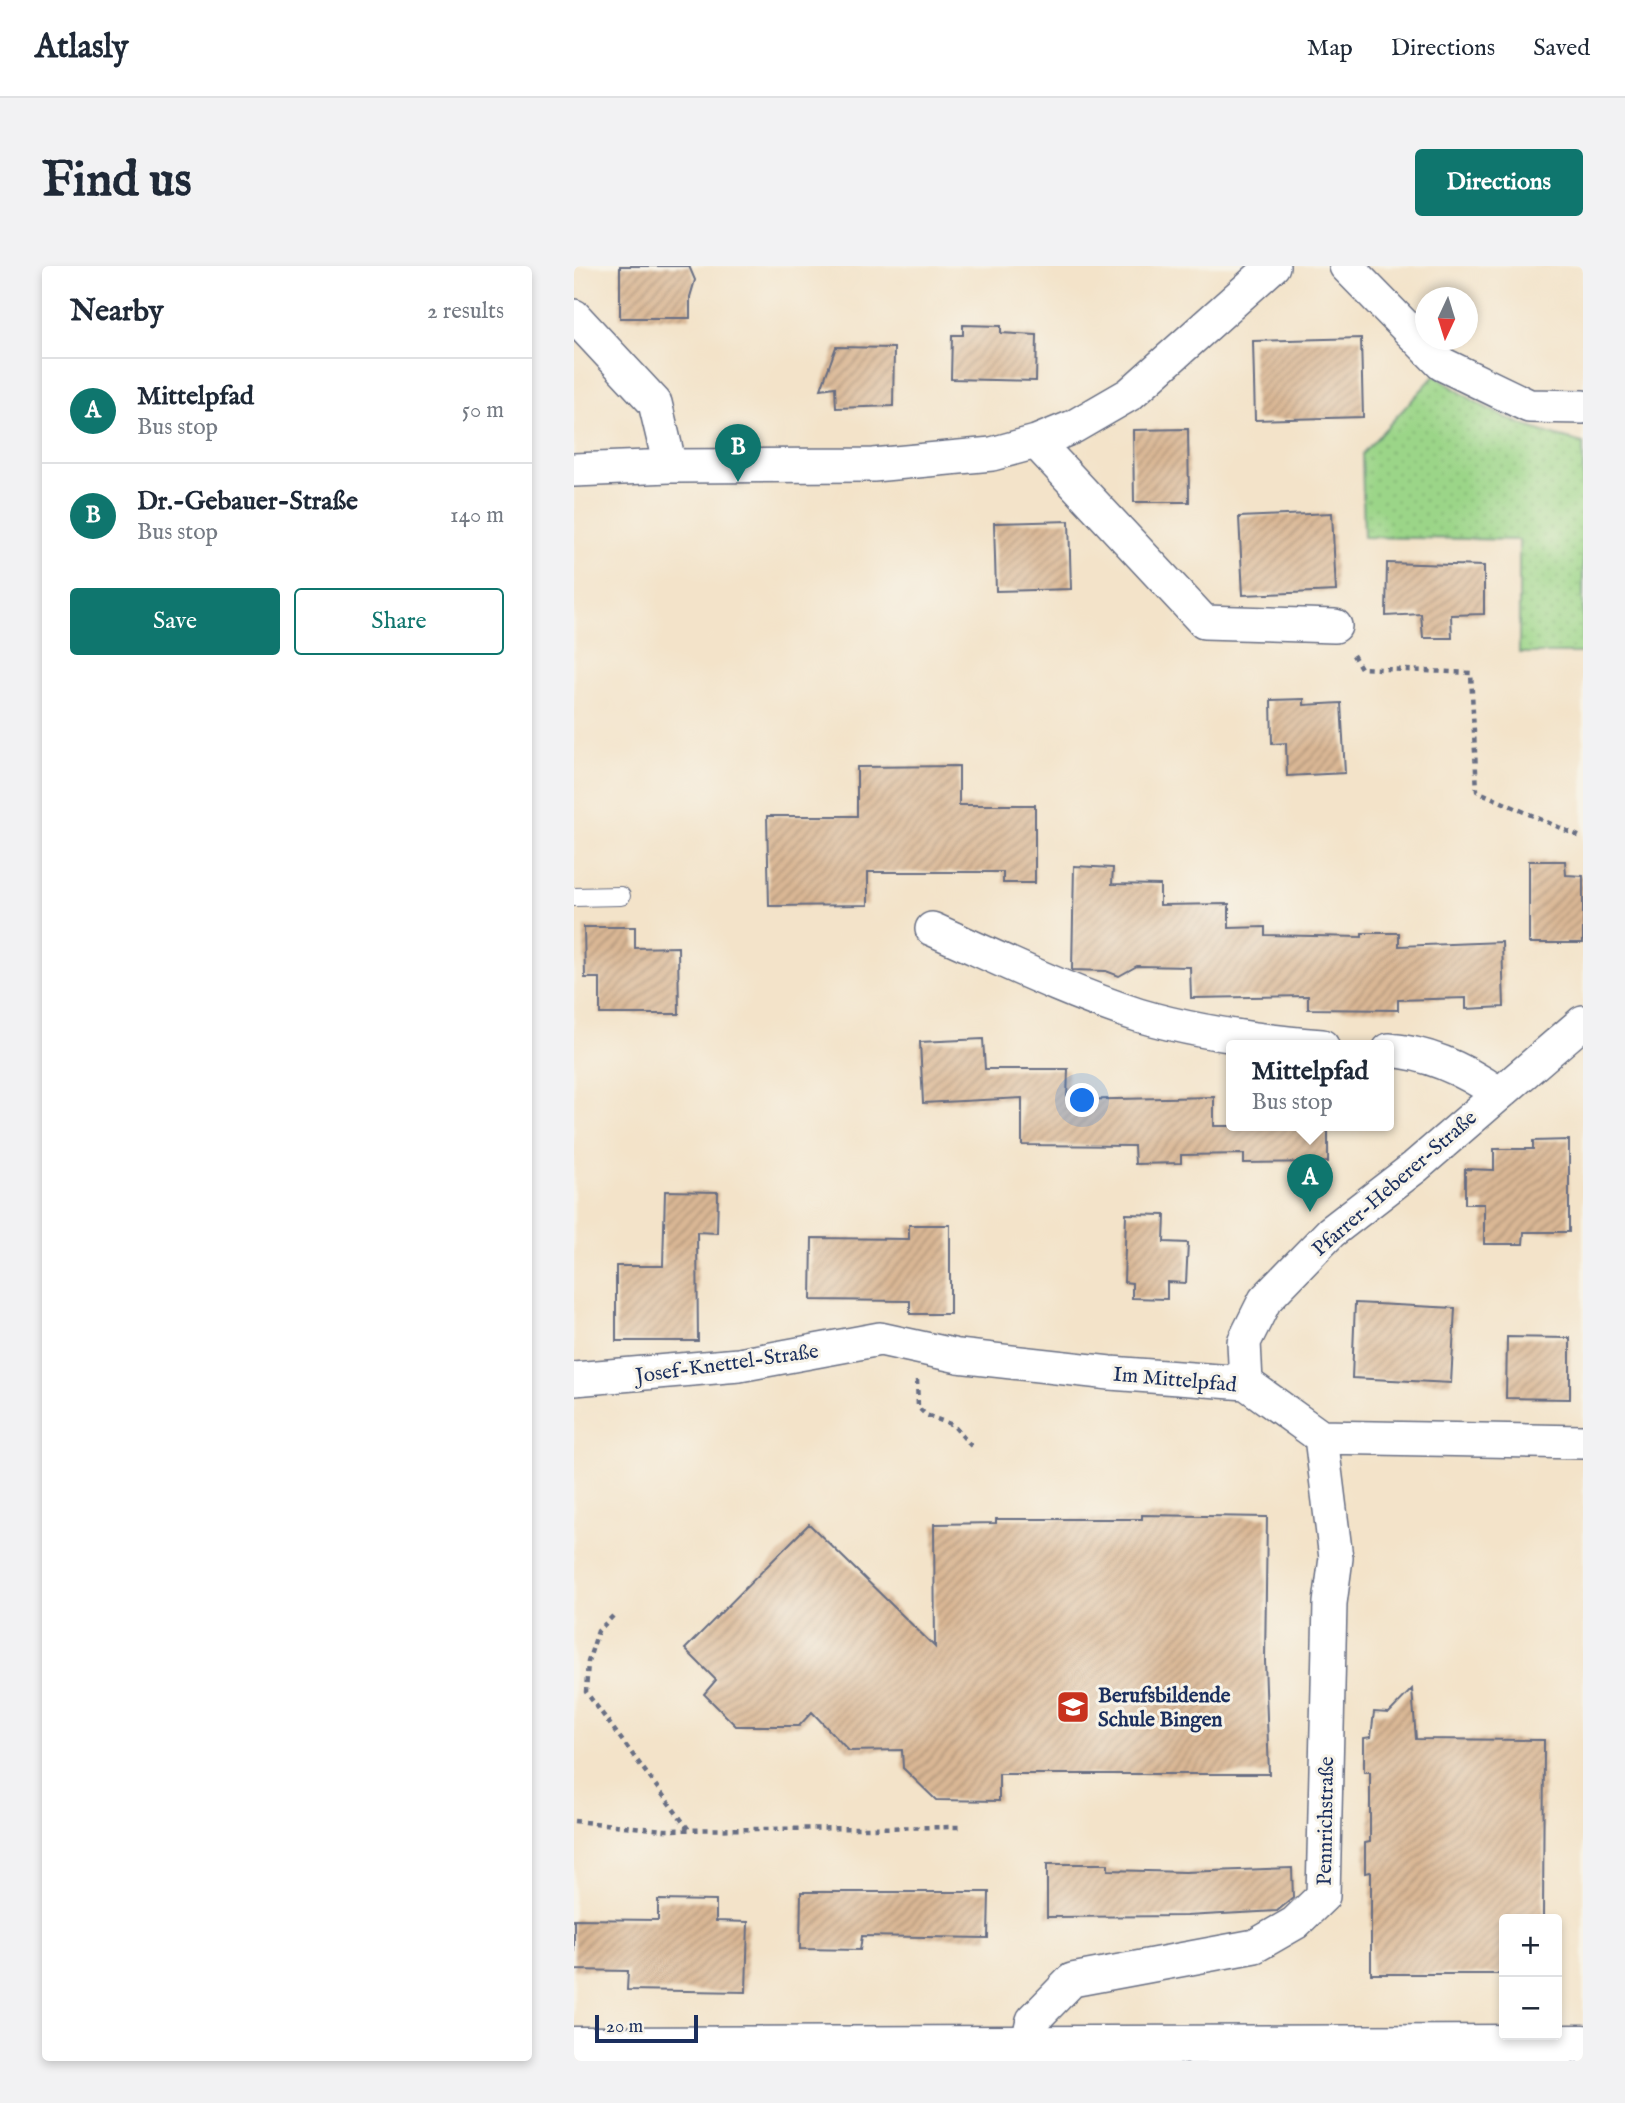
<!DOCTYPE html>
<html lang="en">
<head>
<meta charset="utf-8">
<style>
	:root { --surface:#fff; --page:#f2f2f3; --text:#1f2937; --muted:#747a83; --line:#e0e1e3; --accent:#0f766e }
	body { margin:0; font-family:"IM FELL English",serif; background:var(--page); color:var(--text) }
	.controls { position:absolute; right:21px; bottom:21px; display:grid; overflow:hidden; border-radius:7px; box-shadow:0 4px 10px #0003 }
	.controls button { width:63px; height:63px; display:grid; place-items:center; padding:0; border:0; border-bottom:2px solid var(--line); background:var(--surface); color:var(--text); font:35px sans-serif }
	.compass { position:absolute; left:841px; top:21px; width:63px; height:63px; border-radius:50%; background:var(--surface); box-shadow:0 4px 10px #0003; rotate:184deg }
	.scale { position:absolute; left:21px; bottom:18px; width:103px; box-sizing:border-box; padding-left:7px; border:4px solid #1b2f5e; border-top:0; font-size:19px; line-height:24px; white-space:nowrap; color:#1b2f5e; -webkit-text-stroke:5px #f7f3e8; paint-order:stroke }
	.you { position:absolute; left:509px; top:835px; width:24px; height:24px; margin:-18px; border:5px solid #fff; border-radius:50%; background:#1a73e8; box-shadow:0 0 0 10px #1a73e833 }
	.badge { display:grid; place-items:center; width:46px; height:46px; border-radius:50%; background:var(--accent); color:#fff; font-size:23px; font-weight:700 }
	.pin { position:absolute; translate:-50% -58px; filter:drop-shadow(0 2px 4px #0008) }
	.pin::after { content:''; position:absolute; top:37px; width:24px; height:21px; background:inherit; clip-path:polygon(0 0,100% 0,50% 100%) }
	.popup { position:absolute; left:652px; top:774px; width:168px; height:91px; box-sizing:border-box; display:grid; place-content:center; border-radius:7px; background:var(--surface); filter:drop-shadow(0 2px 5px #0005); font-size:23px; white-space:nowrap; color:var(--muted) }
	.popup b { font-size:26px; color:var(--text) }
	.popup::after { content:''; position:absolute; left:50%; top:100%; margin-left:-14px; border:14px solid transparent; border-top-color:var(--surface) }
	.list { margin:0; padding:0; list-style:none }
	h2 { display:flex; justify-content:space-between; align-items:center; height:91px; margin:0; padding:0 28px; font-size:30px }
	h2 small { font-size:23px; font-weight:400; color:var(--muted) }
	.list li { display:grid; grid-template-columns:46px 1fr auto; gap:21px; align-items:center; box-sizing:border-box; height:105px; padding:0 28px; border-top:2px solid var(--line) }
	.list b { display:block; font-size:26px; white-space:nowrap }
	.list p { margin:0; font-size:23px; white-space:nowrap; color:var(--muted) }
	.list em { font-size:23px; font-style:normal; color:var(--muted) }
	.actions { display:flex; gap:14px; padding:21px 28px }
	.actions a { flex:1; padding:16px 0; border:2px solid var(--accent); border-radius:7px; text-align:center; font-size:24px; color:var(--accent) }
	.actions .main { background:var(--accent); color:#fff }
	.map { position:relative; flex:none; width:1009px; height:1795px; overflow:hidden; border-radius:7px }
	header { display:flex; align-items:center; gap:42px; box-sizing:border-box; height:98px; padding:0 35px; background:var(--surface); border-bottom:2px solid var(--line) }
	header strong { font-size:33px }
	nav { display:flex; gap:38px; margin-inline-start:auto; font-size:24px }
	.intro { display:flex; align-items:center; justify-content:space-between; box-sizing:border-box; height:168px; padding:0 42px }
	h1 { margin:0; font-size:49px }
	.button { padding:18px 32px; border-radius:7px; background:var(--accent); color:#fff; font-size:24px; font-weight:700 }
	main { display:flex; gap:42px; padding:0 42px }
	aside { flex:1; background:var(--surface); border-radius:7px; box-shadow:0 4px 10px #0003 }
	.map>svg:first-child { display:block }
</style>
</head>
<body>
<header>
<strong>Atlasly</strong>
<nav><a>Map</a><a>Directions</a><a>Saved</a></nav>
</header>
<div class="intro"><h1>Find us</h1><a class="button">Directions</a></div>
<main>
<aside>
<h2>Nearby<small>2 results</small></h2>
<ul class="list">
<li><span class="badge">A</span><div><b>Mittelpfad</b><p>Bus stop</p></div><em>50 m</em></li>
<li><span class="badge">B</span><div><b>Dr.-Gebauer-Straße</b><p>Bus stop</p></div><em>140 m</em></li>
</ul>
<div class="actions"><a class="main">Save</a><a>Share</a></div>
</aside>
<div class="map">
<svg width="1009" height="1795" viewBox="0 0 1009 1795">
	<defs>
		<pattern id="grass-dots" width="8" height="8" patternUnits="userSpaceOnUse" patternTransform="scale(1.75)"><rect width="8" height="8" fill="#9bd588"/><path d="M2 2h.1M6 6h.1" fill="none" stroke="#85b778" stroke-width="1.8" stroke-linecap="round"/></pattern>
		<pattern id="building-hatch" width="6" height="6" patternUnits="userSpaceOnUse" patternTransform="scale(1.75)"><rect width="6" height="6" fill="#dab794"/><path d="M-1 1l2-2M0 6l6-6M5 7l2-2" fill="none" stroke="#b0957c"/></pattern>
	</defs>
	<rect width="100%" height="100%" fill="#f7f3e8"/>
	<filter id="ink" filterUnits="userSpaceOnUse"><feTurbulence type="fractalNoise" baseFrequency=".0143" numOctaves="2"/><feDisplacementMap in="SourceGraphic" scale="14" xChannelSelector="R" yChannelSelector="G"/><feConvolveMatrix kernelMatrix="1 2 1 2 8 2 1 2 1" color-interpolation-filters="sRGB"/></filter>
	<filter id="wash" filterUnits="userSpaceOnUse"><feTurbulence type="fractalNoise" baseFrequency=".00686" numOctaves="4" result="noise"/><feDisplacementMap in="SourceGraphic" scale="28" xChannelSelector="R" yChannelSelector="G"/><feGaussianBlur stdDeviation="1.57" result="paint"/><feColorMatrix in="noise" values="0 0 0 0 0 0 0 0 0 0 0 0 0 0 0 0 0 1.4 0 .05"/><feComposite in="paint" operator="in"/></filter>
	<g filter="url(#wash)">
		<rect width="100%" height="100%" fill="#f3e3c9"/>
		<path fill="url(#grass-dots)" stroke="#5b8273" stroke-width="2" d="M 861,109 C 910,145 950,163 1009,177 L 1009,387 L 945,387 L 945,274 L 790,271 L 788,188 Z"/>
		<g id="blocks">
			<path fill="url(#building-hatch)" d="M 46,0 L 115,0 L 121,14 L 116,31 L 116,52 L 46,52 Z
				M 389,59 L 427,60 L 427,67 L 463,69 L 462,115 L 377,113 L 378,69 L 389,69 Z
				M 787,72 L 789,151 L 681,154 L 679,75 Z
				M 262,81 L 320,82 L 319,140 L 262,142 L 261,121 L 247,123 Z
				M 614,163 L 615,236 L 560,236 L 559,164 Z
				M 758,247 L 762,325 L 669,329 L 665,251 Z
				M 495,255 L 497,323 L 422,325 L 420,257 Z
				M 813,297 L 910,300 L 910,348 L 877,349 L 878,372 L 849,372 L 847,348 L 812,350 Z
				M 730,433 L 730,439 L 767,437 L 771,507 L 713,510 L 712,477 L 698,478 L 697,434 Z
				M 385,500 L 385,539 L 461,539 L 461,617 L 429,617 L 429,606 L 294,606 L 294,639 L 195,640 L 193,550 L 283,550 L 283,501 Z
				M 955,595 L 991,595 L 992,609 L 1009,610 L 1009,677 L 955,677 Z
				M 500,600 L 539,602 L 538,618 L 586,619 L 586,639 L 655,638 L 655,662 L 691,661 L 691,669 L 788,671 L 788,667 L 825,667 L 825,680 L 928,676 L 930,741 L 892,743 L 892,732 L 824,734 L 824,744 L 734,743 L 734,730 L 617,732 L 616,701 L 563,700 L 545,710 L 532,705 L 498,704 Z
				M 10,661 L 61,661 L 61,682 L 104,681 L 105,748 L 26,748 L 26,712 L 11,712 Z
				M 409,773 L 411,803 L 494,803 L 493,834 L 640,831 L 640,860 L 754,860 L 754,896 L 670,897 L 670,888 L 607,889 L 607,897 L 561,898 L 560,880 L 448,879 L 448,832 L 349,837 L 346,776 Z
				M 995,874 L 995,966 L 950,966 L 949,978 L 910,978 L 910,938 L 891,938 L 891,903 L 920,904 L 920,883 L 959,883 L 959,875 Z
				M 91,925 L 144,926 L 143,967 L 123,966 L 124,1075 L 42,1075 L 42,1000 L 89,1000 Z
				M 552,948 L 591,949 L 590,976 L 614,977 L 612,1017 L 593,1016 L 593,1033 L 558,1032 L 558,1017 L 550,1016 Z
				M 335,959 L 376,959 L 376,1048 L 336,1048 L 336,1035 L 237,1034 L 238,972 L 335,973 Z
				M 781,1037 L 881,1042 L 877,1117 L 778,1112 Z
				M 933,1071 L 996,1072 L 996,1133 L 932,1132 Z
				M 568,1249 L 693,1251 L 691,1395 L 695,1508 L 425,1508 L 425,1535 L 362,1534 L 329,1502 L 328,1484 L 275,1485 L 238,1446 L 225,1460 L 162,1460 L 130,1428 L 142,1414 L 111,1383 L 235,1258 L 361,1381 L 360,1258 L 422,1257 L 422,1253 L 568,1253 Z
				M 838,1423 L 842,1473 L 970,1474 L 969,1653 L 930,1653 L 930,1708 L 797,1708 L 797,1606 L 791,1607 L 791,1577 L 796,1576 L 796,1506 L 790,1506 L 790,1472 L 797,1471 L 800,1446 L 815,1447 Z
				M 473,1598 L 534,1598 L 534,1604 L 611,1606 L 718,1602 L 719,1632 L 703,1645 L 612,1650 L 473,1651 Z
				M 227,1626 L 415,1626 L 414,1672 L 288,1670 L 286,1684 L 226,1683 Z
				M 84,1634 L 142,1635 L 142,1655 L 174,1656 L 172,1726 L 53,1724 L 54,1705 L 0,1704 L 0,1653 L 84,1654 Z"/>
		</g>
	</g>
	<g filter="url(#ink)">
		<use href="#blocks" fill-opacity="0" stroke="#676e83" stroke-width="2"/>
		<g fill="none" stroke-linecap="round" stroke-linejoin="round">
			<defs>
				<path id="service" d="M 0,631 L 47,630"/>
				<path id="minor" d="M 772,0 L 868,98 L 955,140 L 1009,141
					M 0,50 L 81,137 L 96,200
					M 462,176 L 630,356 L 761,360
					M 0,204 L 96,200 L 299,199 L 418,188 L 462,176 L 499,161 L 556,128 L 699,0
					M 358,663 C 426,693 493,726 564,749 C 624,767 686,775 748,780
					M 815,784 C 856,787 891,804 924,827
					M 0,1113 L 165,1099 L 306,1073 L 384,1090 L 536,1107 L 672,1117 L 747,1171 L 1009,1176
					M 672,1117 L 670,1076 L 691,1034 L 757,966 L 841,901 L 1009,756
					M 453,1779 L 459,1754 L 498,1714 L 681,1680 L 721,1657 L 749,1630 L 756,1337 L 762,1292 L 747,1171"/>
				<path id="secondary" d="M 0,1780 L 1009,1778"/>
			</defs>
			<use href="#service" stroke="#676e83" stroke-width="20"/>
			<use href="#minor" stroke="#676e83" stroke-width="36"/>
			<use href="#secondary" stroke="#676e83" stroke-width="41"/>
			<path stroke="#676e83" stroke-width="4.5" stroke-dasharray="5 5" stroke-linecap="butt" d="M 779,389 L 787,402 L 897,407 L 903,525 L 1009,572
				M 343,1114 L 344,1141 L 352,1149 L 379,1159 L 398,1181
				M 39,1350 L 24,1365 L 14,1396 L 12,1426 L 115,1564
				M 0,1555 L 90,1564 L 386,1561"/>
			<use href="#service" stroke="#fff" stroke-width="18"/>
			<use href="#minor" stroke="#fff" stroke-width="33"/>
			<use href="#secondary" stroke="#fff" stroke-width="38"/>
		</g>
	</g>
	<defs>
		<symbol id="school-square" viewBox="-11 -11 22 22"><rect x="-9" y="-9" width="18" height="18" rx="4" fill="#c8321e" stroke="#f7f3e8"/><path d="M0-5L7-2L0 1L-7-2ZM-4 1L0 2.5L4 1V4Q0 6-4 4Z" fill="#fff"/></symbol>
	</defs>
	<g fill-rule="evenodd">
		<use href="#school-square" x="480" y="1422" width="38" height="38"/>
	</g>
	<g text-anchor="middle" stroke-width="6" stroke-linejoin="round" paint-order="stroke">
		<g font-size="21" fill="#1b2f5e" stroke="#f7f3e8">
			<text transform="translate(820 917) rotate(-41)" y="7">Pfarrer-Heberer-Straße</text>
			<text transform="translate(153 1097) rotate(-8)" y="7">Josef-Knettel-Straße</text>
			<text transform="translate(601 1113) rotate(5)" y="7">Im Mittelpfad</text>
			<text transform="translate(751 1555) rotate(-89)" y="7">Pennrichstraße</text>
		</g>
		<g font-size="21" font-weight="bold" fill="#1b2f5e" stroke="#f7f3e8" text-anchor="start">
			<text x="524" y="1436">Berufsbildende<tspan x="524" dy="24">Schule Bingen</tspan></text>
		</g>
	</g>
</svg>
<div class="controls">
<button>+</button>
<button>−</button>
</div>
<svg class="compass" viewBox="-18 -18 36 36"><path d="M0-13l5 13h-10z" fill="#e53935"/><path d="M0 13l5-13h-10z" fill="#747a83"/></svg>
<div class="scale">20 m</div>
<div class="you"></div>
<div class="pin badge" style="left:736px;top:946px">A</div>
<div class="popup"><b>Mittelpfad</b>Bus stop</div>
<div class="pin badge" style="left:164px;top:216px">B</div>
</div>
</main>
</body>
</html>
